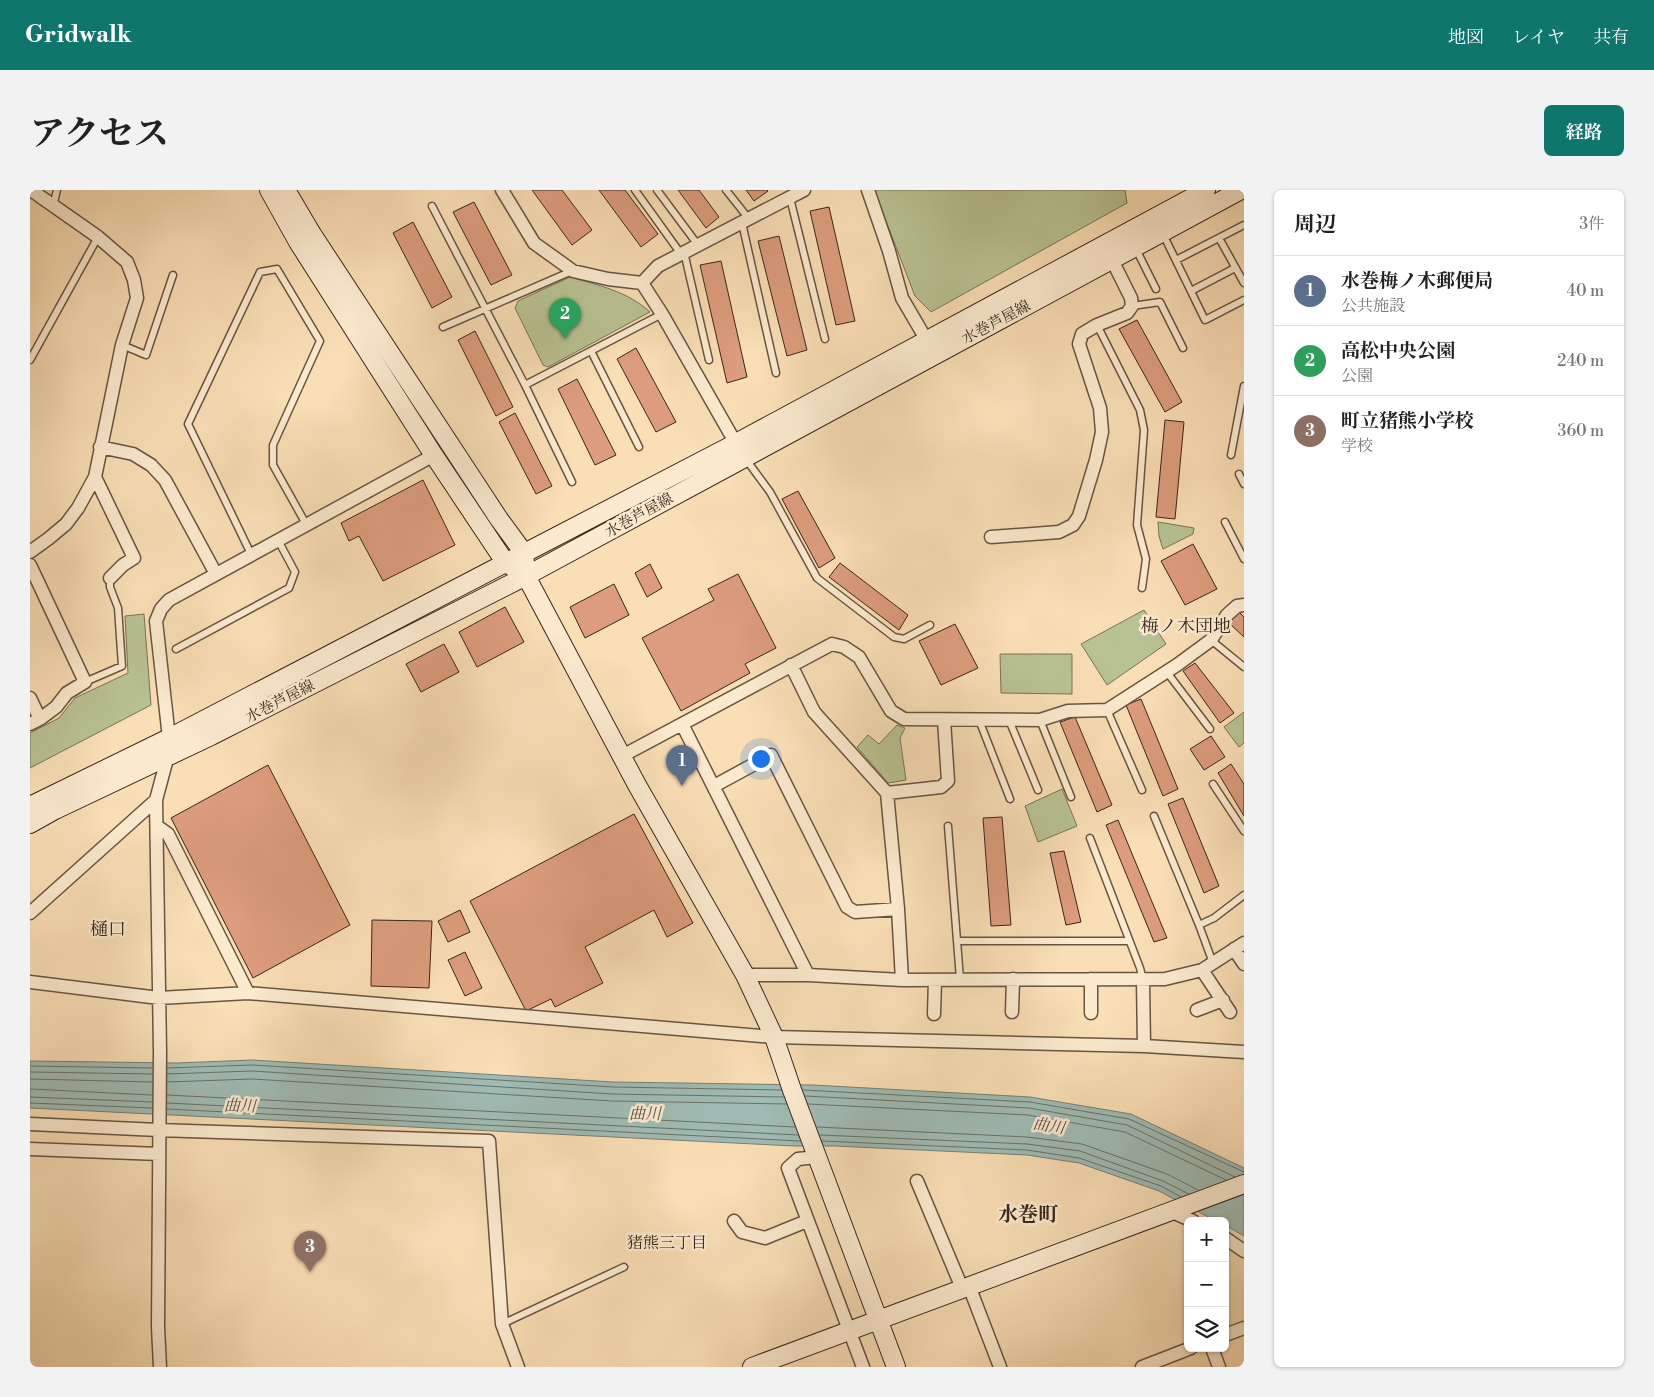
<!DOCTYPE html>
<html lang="ja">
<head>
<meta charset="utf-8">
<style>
	:root { --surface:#fff; --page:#f2f2f2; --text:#222; --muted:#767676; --line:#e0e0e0; --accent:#0f766e }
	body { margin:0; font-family:"Libre Bodoni","Noto Serif JP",serif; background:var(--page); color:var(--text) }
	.controls { position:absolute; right:15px; bottom:15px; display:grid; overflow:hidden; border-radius:8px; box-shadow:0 1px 4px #0004 }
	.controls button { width:45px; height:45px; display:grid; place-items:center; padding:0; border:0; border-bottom:1px solid var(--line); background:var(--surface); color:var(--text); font:25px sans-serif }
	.you { position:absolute; left:730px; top:568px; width:18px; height:18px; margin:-12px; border:4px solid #fff; border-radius:50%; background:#1a73e8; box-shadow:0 0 0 8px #1a73e833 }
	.badge { display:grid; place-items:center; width:32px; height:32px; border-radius:50%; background:var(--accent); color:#fff; font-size:16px; font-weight:700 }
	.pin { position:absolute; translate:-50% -41px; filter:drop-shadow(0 1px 2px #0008) }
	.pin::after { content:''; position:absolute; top:26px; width:18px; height:15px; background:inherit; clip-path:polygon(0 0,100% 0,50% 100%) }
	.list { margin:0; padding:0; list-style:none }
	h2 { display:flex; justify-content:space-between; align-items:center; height:65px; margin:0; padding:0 20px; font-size:21px }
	h2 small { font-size:16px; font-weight:400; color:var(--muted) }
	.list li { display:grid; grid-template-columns:32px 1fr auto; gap:15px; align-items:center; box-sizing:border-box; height:70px; padding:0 20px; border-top:1px solid var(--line) }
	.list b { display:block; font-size:19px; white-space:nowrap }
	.list p { margin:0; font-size:16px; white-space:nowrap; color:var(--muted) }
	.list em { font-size:16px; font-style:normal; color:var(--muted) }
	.icon { flex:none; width:28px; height:28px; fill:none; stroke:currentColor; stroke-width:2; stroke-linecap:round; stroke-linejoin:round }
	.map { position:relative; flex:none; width:1214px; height:1177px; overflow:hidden; border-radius:8px }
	header { display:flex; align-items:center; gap:30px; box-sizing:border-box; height:70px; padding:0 25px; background:var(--accent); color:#fff }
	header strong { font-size:24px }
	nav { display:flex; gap:28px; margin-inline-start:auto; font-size:18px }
	.intro { display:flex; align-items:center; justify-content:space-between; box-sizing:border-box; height:120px; padding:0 30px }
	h1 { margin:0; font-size:35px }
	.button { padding:12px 22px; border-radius:8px; background:var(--accent); color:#fff; font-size:18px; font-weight:700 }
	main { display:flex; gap:30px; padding:0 30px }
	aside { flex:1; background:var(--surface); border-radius:8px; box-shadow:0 1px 4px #0004 }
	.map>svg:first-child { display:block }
</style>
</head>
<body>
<header>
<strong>Gridwalk</strong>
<nav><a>地図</a><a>レイヤ</a><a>共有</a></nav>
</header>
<div class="intro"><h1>アクセス</h1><a class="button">経路</a></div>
<main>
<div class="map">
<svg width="1214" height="1177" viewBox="0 0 1214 1177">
	<rect width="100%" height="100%" fill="#fadeb5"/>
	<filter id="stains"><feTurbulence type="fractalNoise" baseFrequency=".004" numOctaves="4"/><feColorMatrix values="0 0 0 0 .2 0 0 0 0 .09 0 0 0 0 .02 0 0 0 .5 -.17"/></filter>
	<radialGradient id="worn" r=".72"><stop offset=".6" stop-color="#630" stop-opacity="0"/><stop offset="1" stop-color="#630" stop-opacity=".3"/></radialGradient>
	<path fill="#b8c292" stroke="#777457" d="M 844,0 L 1095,0 L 1097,13 L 901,122 L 885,106 Z
		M 540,87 C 570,96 597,101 620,122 L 518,177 L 513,175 L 485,118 L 488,111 Z
		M 1128,332 L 1164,338 L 1163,344 L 1133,359 L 1129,346 Z
		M 1114,420 L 1136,454 L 1077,495 L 1051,454 Z
		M 114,424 L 121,515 L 0,578 L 0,543 L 29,528 L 45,508 L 98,483 L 95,426 Z
		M 970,464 L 1042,464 L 1042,504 L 971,503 Z
		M 1214,522 L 1214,553 L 1209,557 L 1194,537 Z
		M 867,535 L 875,538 L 870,548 L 876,590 L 858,593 L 827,557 L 838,545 L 849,554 Z
		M 1032,599 L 1047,636 L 1008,652 L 995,616 Z"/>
	<path fill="#9fbbb4" stroke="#758077" d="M 222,870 L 583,892 L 783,895 L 1000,907 L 1101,924 L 1214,978 L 1214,1046 L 1195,1035 L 1195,1031 L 1186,1031 L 1129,1001 L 1049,973 L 997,965 L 805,956 L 764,956 L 0,918 L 0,871 L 146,873 Z"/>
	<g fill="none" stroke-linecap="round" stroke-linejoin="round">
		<path stroke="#6a7168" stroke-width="1" d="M 0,876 L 122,878
			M 137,878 L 222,875 L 583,897 L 752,900
			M 0,882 L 122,884
			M 137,884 L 222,881 L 582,904 L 754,907
			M 0,889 L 122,892
			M 137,892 L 222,889 L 582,911 L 757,914
			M 0,899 L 122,905
			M 773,900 L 1000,912 L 1099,929 L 1214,982
			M 137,905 L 765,937
			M 775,906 L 999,918 L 1097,935 L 1205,987
			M 0,907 L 122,912
			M 0,913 L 122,918
			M 137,913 L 768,945
			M 778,914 L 998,925 L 1095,942 L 1196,990
			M 137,919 L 770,951
			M 787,937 L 997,947 L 1052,954 L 1137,984 L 1168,1000
			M 790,945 L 997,954 L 1050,961 L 1133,991 L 1159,1004
			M 792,951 L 997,960 L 1049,968 L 1131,996 L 1151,1007"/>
	</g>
	<path fill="#dd9c7d" stroke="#36271c" d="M 502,0 L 532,0 L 562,40 L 542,55 Z
		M 569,0 L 595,0 L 628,44 L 611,57 Z
		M 648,0 L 669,0 L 689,27 L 676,38 Z
		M 716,0 L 737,0 L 738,1 L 724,11 Z
		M 444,12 L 482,85 L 461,95 L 423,22 Z
		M 799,17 L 825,131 L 806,135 L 780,21 Z
		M 383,32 L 422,107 L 402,118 L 363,43 Z
		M 749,46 L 777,160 L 757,166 L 728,51 Z
		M 691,71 L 717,187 L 697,193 L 670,75 Z
		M 1107,130 L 1152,212 L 1135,222 L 1089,139 Z
		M 445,141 L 483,217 L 466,226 L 428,150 Z
		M 606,158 L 646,232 L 626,242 L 587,169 Z
		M 547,189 L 586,265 L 565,275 L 528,199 Z
		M 485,223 L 522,296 L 506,304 L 469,232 Z
		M 1135,230 L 1154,232 L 1145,329 L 1126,327 Z
		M 393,290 L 425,355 L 353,391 L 329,346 L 319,351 L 311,333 Z
		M 768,301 L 805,368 L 789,378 L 752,309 Z
		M 1163,354 L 1187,399 L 1155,415 L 1131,371 Z
		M 810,373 L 878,425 L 869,440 L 799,387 Z
		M 620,374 L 632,398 L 617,407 L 605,383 Z
		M 708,384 L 746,458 L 715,474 L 720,483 L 651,521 L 612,448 L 684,410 L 678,399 Z
		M 584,394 L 599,425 L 555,448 L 540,417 Z
		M 475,417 L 494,452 L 447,477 L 429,442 Z
		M 1209,422 L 1214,427 L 1214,447 L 1199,433 Z
		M 925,434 L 948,478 L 911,495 L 889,451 Z
		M 414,454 L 429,482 L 391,502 L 376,474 Z
		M 1165,473 L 1204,523 L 1190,533 L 1153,481 Z
		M 1111,509 L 1148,599 L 1133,606 L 1096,515 Z
		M 1045,527 L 1082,615 L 1067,622 L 1030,532 Z
		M 1181,546 L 1195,567 L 1174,580 L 1160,559 Z
		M 1201,574 L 1214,594 L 1214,626 L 1188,583 Z
		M 238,575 L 320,735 L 223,788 L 141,628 Z
		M 1153,608 L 1189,696 L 1174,703 L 1138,614 Z
		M 604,624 L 663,733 L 637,747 L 624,720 L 555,757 L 573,793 L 525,817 L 521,809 L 496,821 L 440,711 Z
		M 972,627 L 981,735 L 961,736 L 953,628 Z
		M 1088,630 L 1137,748 L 1124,752 L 1076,635 Z
		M 1034,661 L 1051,732 L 1036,735 L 1020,663 Z
		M 430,720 L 440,742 L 418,752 L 408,731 Z
		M 342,730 L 402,731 L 399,798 L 341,796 Z
		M 435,762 L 452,798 L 435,806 L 418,770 Z"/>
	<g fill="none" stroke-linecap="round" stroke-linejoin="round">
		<defs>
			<path id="lane" d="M 605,0 L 651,64
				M 627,0 L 668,55
				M 696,0 L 719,29
				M 760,8 L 795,149
				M 23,16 L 27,0
				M 402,16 L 495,195 L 542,292
				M 712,33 L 746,183
				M 1133,44 L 1175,130 L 1214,110
				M 1189,48 L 1214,93
				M 1105,57 L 1126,99
				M 654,62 L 679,170
				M 1146,70 L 1214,35
				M 1161,101 L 1205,78
				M 1102,116 L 1130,112 L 1153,158
				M 1067,135 L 1110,220 L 1114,240 L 1107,335 L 1116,369 L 1112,398
				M 413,137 L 542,81
				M 92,155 L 116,165 L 143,85
				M 561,161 L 609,257
				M 0,170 L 68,47
				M 495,195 L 632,124
				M 1201,265 L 1214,196
				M 715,268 L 740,302 L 787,388 L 864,447 L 874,449 L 900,435
				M 1209,284 L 1214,294
				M 1195,332 L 1214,369
				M 221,364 L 158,234 L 230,82 L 247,79 L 290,151 L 243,255 L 243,275 L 276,334
				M 1181,450 L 1214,477
				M 146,459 L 259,398 L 265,382 L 249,352
				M 1136,481 L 1180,539
				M 55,492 L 92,476 L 88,418 L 80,397 L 80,388
				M 1077,520 L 1112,600
				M 949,530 L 980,609
				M 979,530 L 1008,600
				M 1010,530 L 1041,607
				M 1183,594 L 1214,641
				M 1124,626 L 1169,735 L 1183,773
				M 918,636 L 930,789
				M 1060,648 L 1110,778 L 1113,790
				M 1169,735 L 1184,728 L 1214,705
				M 927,751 L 1099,751
				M 472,1134 L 594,1077"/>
			<path id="street" d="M 472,0 L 504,53 L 543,81 L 578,89 L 612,93
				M 838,0 L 859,61 L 872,108 L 900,156
				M 70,257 L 103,264 L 121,275 L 135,290 L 186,384
				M 709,259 L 632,124 L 612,93 L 628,76 L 774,0
				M 65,287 L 104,368 L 93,375 L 80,388
				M 961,347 L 1029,342 L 1043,335 L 1049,326 L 1066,270 L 1072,242 L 1070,218 L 1049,154 L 1052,144 L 1067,135 L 1097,123 L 1102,116 L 1101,108 L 1082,70
				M 0,362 L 18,349 L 36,334 L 48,318 L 65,287 L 92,155 L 107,108 L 104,90 L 97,72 L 68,47 L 1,0
				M 0,375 L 55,492 L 37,503 L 26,517 L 10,529
				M 761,475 L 784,522 L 857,603 L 868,719 L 872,790
				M 0,508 L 10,529 L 0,534
				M 652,534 L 778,785
				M 592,566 L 802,454 L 814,457 L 829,467 L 861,521 L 874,529 L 1010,530 L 1038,521 L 1077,520 L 1147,475 L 1181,450 L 1197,425 L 1207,416 L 1214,415
				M 684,596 L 741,565 L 817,717 L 825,722 L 868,719
				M 857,603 L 911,597 L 918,591 L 914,530
				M 127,636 L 138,644 L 218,803
				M 0,723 L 126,610
				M 1204,759 L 1214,774
				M 1172,780 L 1200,822
				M 715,785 L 778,785 L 872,790 L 1135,789 L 1172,780 L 1214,753
				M 1061,789 L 1061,823
				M 1113,790 L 1114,856
				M 0,792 L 129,808 L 218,803 L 744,847 L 1114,856 L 1214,862
				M 1167,820 L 1193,810
				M 982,822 L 983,789
				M 904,824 L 905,790
				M 0,934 L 128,940 L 459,951 L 472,1134 L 488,1177
				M 0,959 L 129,964
				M 787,967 L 768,969 L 758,978 L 833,1177
				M 887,991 L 932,1098
				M 1140,1021 L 1163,1031
				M 704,1031 L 712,1042 L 735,1048 L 777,1031
				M 1195,1048 L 1214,1061
				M 939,1096 L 970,1177
				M 1195,1145 L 1214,1138
				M 1182,1158 L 1189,1177
				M 130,1177 L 128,1137 L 130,862 L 126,610 L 138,565 L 139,548 L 126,431 L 131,419 L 139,410 L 395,270 L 403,264
				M 1112,1177 L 1161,1158"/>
			<path id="secondary" d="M 239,0 L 268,52 L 403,264 L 475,372 L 485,379
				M 256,0 L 282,44 L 469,329 L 494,363 L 496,386 L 607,595 L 715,785 L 744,847 L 762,900 L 866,1177
				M 0,616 L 139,548 L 706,253 L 1176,0
				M 0,634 L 25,620 L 181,546 L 496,386 L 1211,0
				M 722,1177 L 1214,994"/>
		</defs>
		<use href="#lane" stroke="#675542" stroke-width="9"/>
		<use href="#street" stroke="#675542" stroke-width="15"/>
		<use href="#secondary" stroke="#36271c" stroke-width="20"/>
		<use href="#lane" stroke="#fceacf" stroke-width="6"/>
		<use href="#street" stroke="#fceacf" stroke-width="12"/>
		<use href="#secondary" stroke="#fceacf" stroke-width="18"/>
	</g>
	<g text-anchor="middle" stroke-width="5" stroke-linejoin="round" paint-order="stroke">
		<g font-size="15" fill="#36271c" stroke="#fceacf">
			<text transform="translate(966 132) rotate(-28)" y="5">水巻芦屋線</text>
			<text transform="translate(609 325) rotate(-29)" y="5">水巻芦屋線</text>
			<text transform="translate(250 511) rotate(-27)" y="5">水巻芦屋線</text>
		</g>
		<g font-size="16" font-style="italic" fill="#56534a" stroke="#fceacf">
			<text transform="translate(210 915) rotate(2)" y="6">曲川</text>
			<text x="615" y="929">曲川</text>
			<text transform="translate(1019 935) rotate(9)" y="6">曲川</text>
		</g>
		<g font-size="16" fill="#36271c" stroke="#fceacf">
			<text x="637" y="1058">猪熊三丁目</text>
		</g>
		<g font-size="18" fill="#36271c" stroke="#fceacf">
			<text x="1156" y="442">梅ノ木団地</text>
			<text x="78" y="745">樋口</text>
		</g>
		<g font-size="20" font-weight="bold" fill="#36271c" stroke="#fceacf">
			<text x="998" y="1031">水巻町</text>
		</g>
	</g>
	<rect width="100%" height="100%" filter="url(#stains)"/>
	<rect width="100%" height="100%" fill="url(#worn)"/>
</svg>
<div class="controls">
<button>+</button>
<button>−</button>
<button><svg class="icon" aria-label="layers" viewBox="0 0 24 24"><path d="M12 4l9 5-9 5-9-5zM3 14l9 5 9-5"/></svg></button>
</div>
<div class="you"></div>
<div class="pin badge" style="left:652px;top:596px;background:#5c6f8a">1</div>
<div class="pin badge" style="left:535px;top:149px;background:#2e9e5b">2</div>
<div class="pin badge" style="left:280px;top:1082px;background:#8d6e63">3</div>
</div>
<aside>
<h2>周辺<small>3件</small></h2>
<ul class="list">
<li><span class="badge" style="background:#5c6f8a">1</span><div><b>水巻梅ノ木郵便局</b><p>公共施設</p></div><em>40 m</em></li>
<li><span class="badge" style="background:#2e9e5b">2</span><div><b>高松中央公園</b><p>公園</p></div><em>240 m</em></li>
<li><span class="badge" style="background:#8d6e63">3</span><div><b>町立猪熊小学校</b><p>学校</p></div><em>360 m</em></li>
</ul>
</aside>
</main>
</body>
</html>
